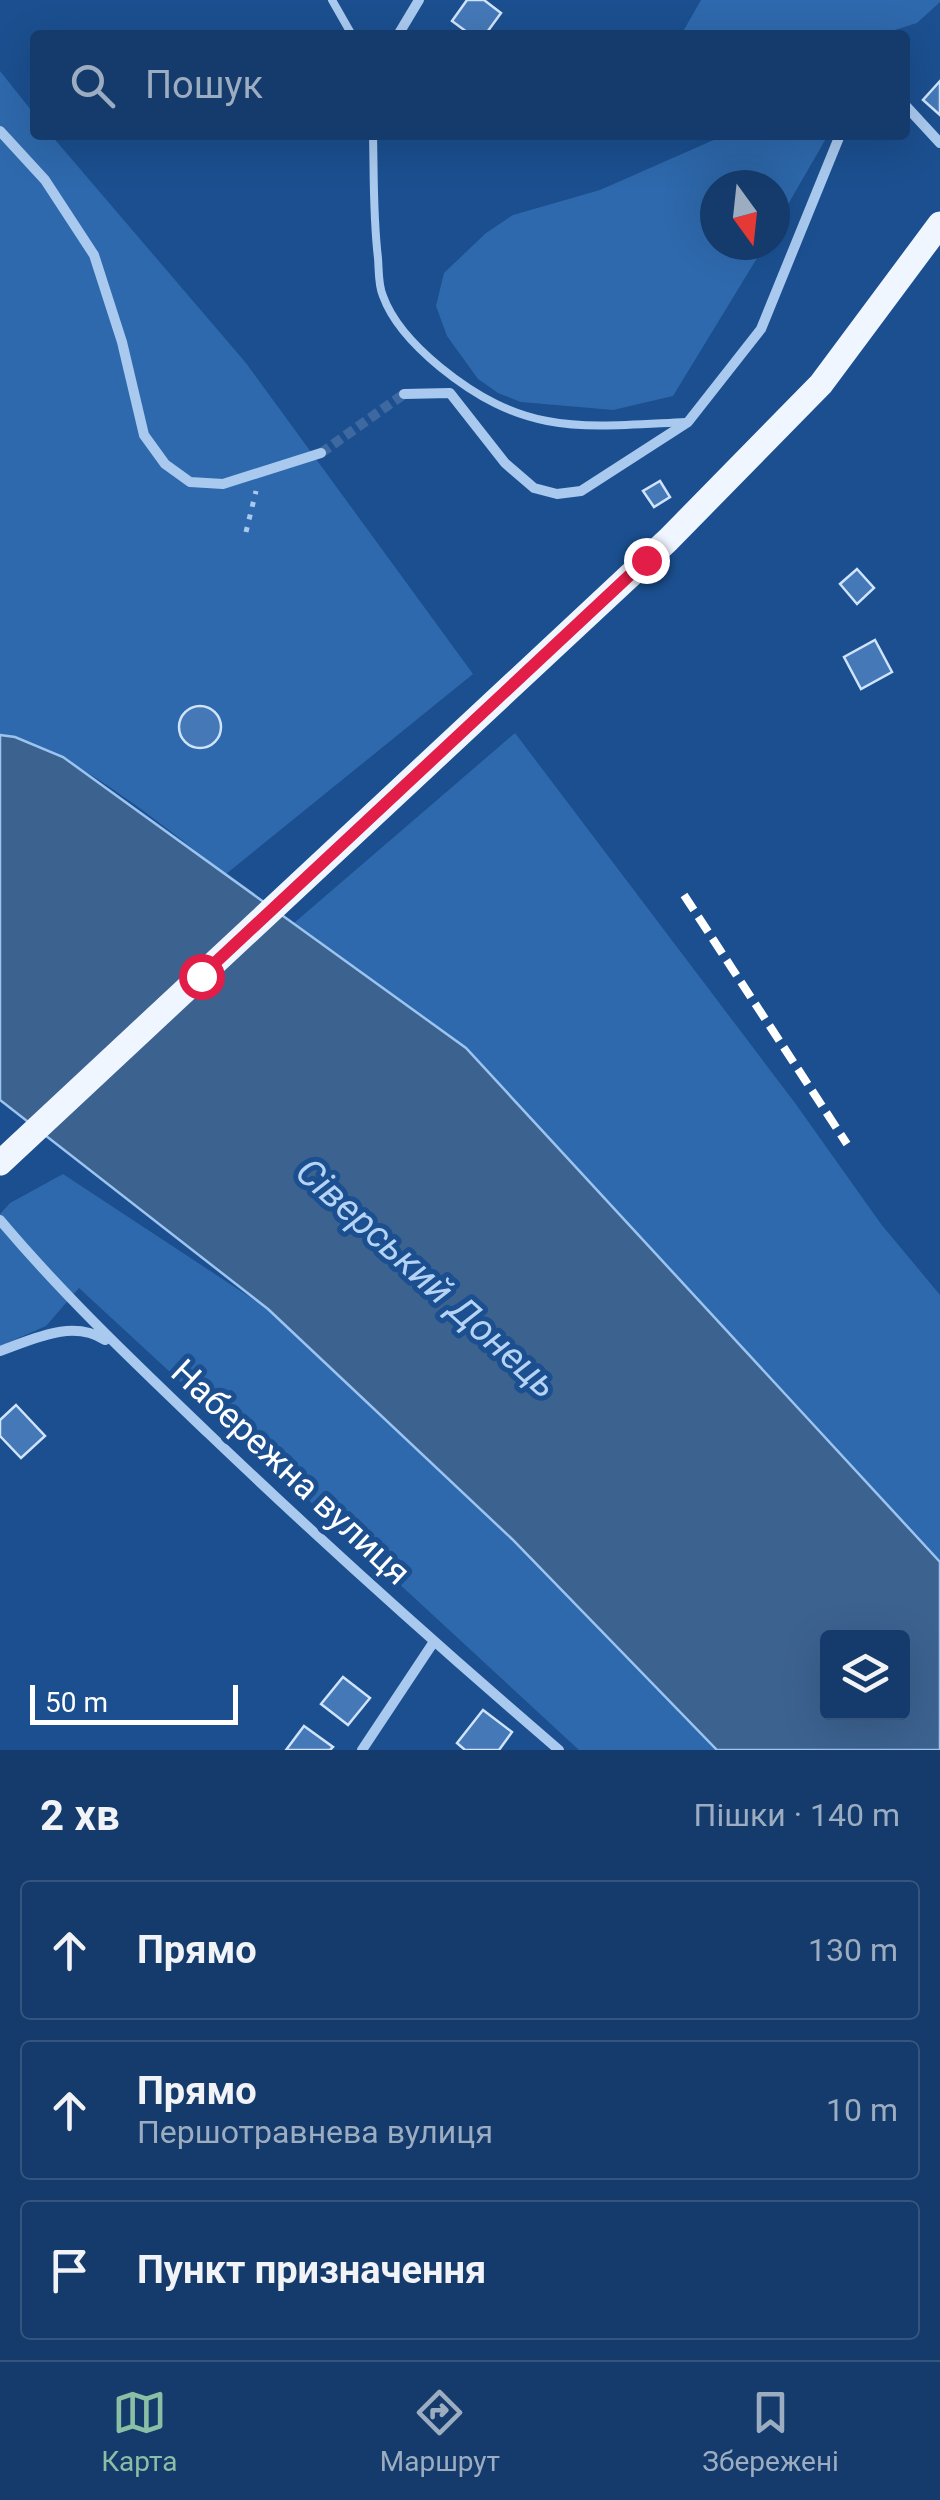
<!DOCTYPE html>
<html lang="uk">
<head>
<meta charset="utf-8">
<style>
	:root { --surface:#143b6b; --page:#1d4271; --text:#f1f3f6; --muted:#9dadc1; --line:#33557e; --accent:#8abfa5 }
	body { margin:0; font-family:Roboto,sans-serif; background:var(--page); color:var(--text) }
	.controls { position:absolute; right:30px; bottom:30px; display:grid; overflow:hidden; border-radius:10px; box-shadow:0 10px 40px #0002 }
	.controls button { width:90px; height:90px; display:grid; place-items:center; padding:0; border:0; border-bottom:2px solid var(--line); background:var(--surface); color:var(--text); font:50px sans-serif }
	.compass { position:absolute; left:700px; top:170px; width:90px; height:90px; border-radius:50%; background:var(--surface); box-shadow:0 10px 40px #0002; rotate:165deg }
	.scale { position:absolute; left:30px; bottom:25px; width:208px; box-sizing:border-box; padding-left:10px; border:5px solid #fff; border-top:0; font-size:28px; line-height:35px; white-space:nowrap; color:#fff; -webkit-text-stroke:8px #1b4f8f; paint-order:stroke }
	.stop { position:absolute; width:30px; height:30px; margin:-22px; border:8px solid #e11d48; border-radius:50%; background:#fff }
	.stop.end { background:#e11d48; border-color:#fff; box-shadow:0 2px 10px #0008 }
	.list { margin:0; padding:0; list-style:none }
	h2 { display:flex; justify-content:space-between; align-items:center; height:130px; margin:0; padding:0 40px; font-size:42px }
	h2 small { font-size:32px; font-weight:400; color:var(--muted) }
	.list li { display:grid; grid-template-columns:65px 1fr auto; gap:30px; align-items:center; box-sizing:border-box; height:140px; margin:0 20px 20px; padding:0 20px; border:2px solid var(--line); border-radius:10px }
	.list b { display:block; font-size:38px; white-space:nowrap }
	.list p { margin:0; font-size:32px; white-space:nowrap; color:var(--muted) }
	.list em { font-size:32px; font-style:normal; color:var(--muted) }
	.icon { flex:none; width:55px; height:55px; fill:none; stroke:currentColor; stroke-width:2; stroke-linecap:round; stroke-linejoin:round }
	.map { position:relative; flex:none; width:940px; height:1750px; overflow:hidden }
	.search { position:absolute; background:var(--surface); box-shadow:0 10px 40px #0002; left:30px; right:30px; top:30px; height:110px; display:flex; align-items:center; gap:25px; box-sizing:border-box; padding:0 35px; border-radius:10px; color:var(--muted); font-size:38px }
	.sheet { height:610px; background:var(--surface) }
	nav { display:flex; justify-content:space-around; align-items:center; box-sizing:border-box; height:140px; border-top:2px solid var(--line); background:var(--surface); font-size:28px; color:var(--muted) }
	nav a { display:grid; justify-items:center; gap:5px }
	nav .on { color:var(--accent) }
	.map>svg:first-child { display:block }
</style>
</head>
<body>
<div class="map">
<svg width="940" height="1750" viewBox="0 0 940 1750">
	<rect width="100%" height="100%" fill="#1b4f8f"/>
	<path fill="#2e69ad" d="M 701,0 L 940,0 L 940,2 L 917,23 L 879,35 L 681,35 Z
		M 0,71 L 35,115 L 35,135 L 51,135 L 246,363 L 473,674 L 226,874 C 167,830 71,747 0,735 Z
		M 725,135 L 828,135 L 775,227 L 775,185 L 715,185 L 715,245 L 765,245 L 673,396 L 613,410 L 521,402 L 498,393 L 478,379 L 447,336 L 436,306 L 444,273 L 486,233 L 513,215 L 600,190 Z
		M 515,733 L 795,1103 L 881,1224 L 940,1295 L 940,1562 L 466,1048 L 294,923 Z
		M 63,1174 L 268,1309 L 512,1539 L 717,1750 L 579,1750 L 79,1288 L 46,1326 L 0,1346 L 0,1214 L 10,1203 Z"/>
	<path fill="#3c6290" stroke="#9cc4f0" stroke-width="2.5" fill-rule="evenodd" d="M 0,735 L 15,737 L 63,757 L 466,1048 L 940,1562 L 940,1750 L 717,1750 L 512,1539 L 268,1309 L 0,1100 ZM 828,1638 L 902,1638 L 902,1712 L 828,1712 Z"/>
	<path fill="#4478b7" stroke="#cfe3fa" stroke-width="2.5" d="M 467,0 L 484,0 L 501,13 L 485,35 L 471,35 L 452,21 Z
		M 940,81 L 940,115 L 923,100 Z
		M 660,481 L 670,497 L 654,507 L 643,491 Z
		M 857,569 L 874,588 L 857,604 L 840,584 Z
		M 875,640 L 892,672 L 861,689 L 844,657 Z
		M179 727a21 21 0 1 1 42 0a21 21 0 1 1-42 0Z
		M 16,1405 L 45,1436 L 21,1458 L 0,1436 L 0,1420 Z
		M 343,1677 L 370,1698 L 348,1725 L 321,1704 Z
		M 483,1710 L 512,1732 L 499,1750 L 465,1750 L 457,1743 Z
		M 304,1726 L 333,1747 L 330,1750 L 286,1750 Z"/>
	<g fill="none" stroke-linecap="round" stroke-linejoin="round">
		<path stroke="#3d69a0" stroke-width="10" stroke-dasharray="10 5" stroke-linecap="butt" d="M 321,453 L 404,394"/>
		<path stroke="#a9c9ee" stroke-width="5" stroke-dasharray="5 8" stroke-linecap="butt" d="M 246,532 L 256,491"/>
		<path stroke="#a9c9ee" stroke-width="8" d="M 332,0 L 352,35
			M 373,135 C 374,176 373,217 378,258 C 379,270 378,285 383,296 C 393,324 417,348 440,367 C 526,437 583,427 686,422"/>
		<path stroke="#a9c9ee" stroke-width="10" d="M 398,35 L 419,0
			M 905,105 L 940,143
			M 0,131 L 45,180 L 94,255 L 122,342 L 144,435 L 165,464 L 190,482 L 223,484 L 321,453
			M 404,394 L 450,393 L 505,463 L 534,488 L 557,494 L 581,491 L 688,422 L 761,329 L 840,135
			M 0,1220 C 64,1296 136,1364 208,1433 C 322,1542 439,1647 559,1750
			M 0,1351 C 34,1339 72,1319 105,1340
			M 362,1750 L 433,1643"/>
		<path stroke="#f0f6ff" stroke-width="25" d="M 0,1163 L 668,540 L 821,384 L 940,224"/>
		<path stroke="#fff" stroke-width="8" stroke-dasharray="18 8" stroke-linecap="butt" d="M 684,895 L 847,1144"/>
	</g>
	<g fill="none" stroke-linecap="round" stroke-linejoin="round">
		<path stroke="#e11d48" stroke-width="12" d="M 201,976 L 646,560"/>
	</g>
	<g text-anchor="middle" stroke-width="10" stroke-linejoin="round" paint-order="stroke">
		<g font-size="35" fill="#fff" stroke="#1b4f8f">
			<text transform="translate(291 1472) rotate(43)" y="12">Набережна вулиця</text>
		</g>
		<g font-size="38" font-style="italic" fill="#b5d3f5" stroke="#1b4f8f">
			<text transform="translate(427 1278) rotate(42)" y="13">Сіверський Донець</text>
		</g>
	</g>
</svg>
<div class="controls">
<button><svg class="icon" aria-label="layers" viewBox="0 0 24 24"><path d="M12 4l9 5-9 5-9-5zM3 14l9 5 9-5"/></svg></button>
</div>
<svg class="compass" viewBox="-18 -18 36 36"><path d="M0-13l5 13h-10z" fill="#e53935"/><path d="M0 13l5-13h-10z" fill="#9dadc1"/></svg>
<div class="scale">50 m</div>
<div class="stop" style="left:201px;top:976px"></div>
<div class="stop end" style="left:646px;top:560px"></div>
<div class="search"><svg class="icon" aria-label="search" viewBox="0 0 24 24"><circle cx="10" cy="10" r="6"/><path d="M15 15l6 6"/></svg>Пошук</div>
</div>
<section class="sheet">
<h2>2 хв<small>Пішки · 140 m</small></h2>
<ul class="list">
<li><svg class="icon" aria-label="ahead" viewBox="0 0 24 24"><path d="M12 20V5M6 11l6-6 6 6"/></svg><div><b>Прямо</b></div><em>130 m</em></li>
<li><svg class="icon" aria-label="ahead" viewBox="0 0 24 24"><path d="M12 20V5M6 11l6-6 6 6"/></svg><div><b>Прямо</b><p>Першотравнева вулиця</p></div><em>10 m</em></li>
<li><svg class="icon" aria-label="arrive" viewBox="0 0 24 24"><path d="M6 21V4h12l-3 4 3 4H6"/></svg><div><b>Пункт призначення</b></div></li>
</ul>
</section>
<nav>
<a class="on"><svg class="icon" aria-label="map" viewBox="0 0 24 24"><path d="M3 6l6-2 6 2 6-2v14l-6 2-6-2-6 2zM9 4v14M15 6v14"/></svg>Карта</a>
<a><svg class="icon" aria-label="directions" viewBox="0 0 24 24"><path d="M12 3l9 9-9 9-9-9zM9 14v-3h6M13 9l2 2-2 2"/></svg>Маршрут</a>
<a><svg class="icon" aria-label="saved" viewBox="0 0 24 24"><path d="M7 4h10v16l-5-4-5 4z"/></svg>Збережені</a>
</nav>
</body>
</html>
